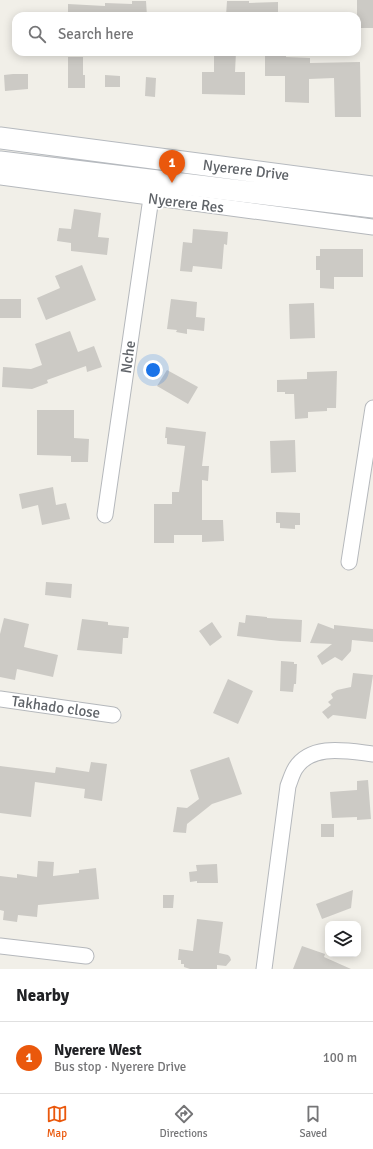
<!DOCTYPE html>
<html lang="en">
<head>
<meta charset="utf-8">
<style>
	:root { --surface:#fff; --page:#f6f6f6; --text:#202124; --muted:#757577; --line:#e0e0e0; --accent:#ea580c }
	body { margin:0; font-family:Signika,sans-serif; background:var(--page); color:var(--text) }
	.controls { position:absolute; right:12px; bottom:12px; display:grid; overflow:hidden; border-radius:8px; box-shadow:0 2px 10px #0003 }
	.controls button { width:36px; height:36px; display:grid; place-items:center; padding:0; border:0; border-bottom:1px solid var(--line); background:var(--surface); color:var(--text); font:20px sans-serif }
	.you { position:absolute; left:153px; top:370px; width:14px; height:14px; margin:-10px; border:3px solid #fff; border-radius:50%; background:#1a73e8; box-shadow:0 0 0 6px #1a73e833 }
	.badge { display:grid; place-items:center; width:26px; height:26px; border-radius:50%; background:var(--accent); color:#fff; font-size:13px; font-weight:700 }
	.pin { position:absolute; translate:-50% -33px; filter:drop-shadow(0 1px 2px #0008) }
	.pin::after { content:''; position:absolute; top:21px; width:14px; height:12px; background:inherit; clip-path:polygon(0 0,100% 0,50% 100%) }
	.list { margin:0; padding:0; list-style:none }
	h2 { display:flex; justify-content:space-between; align-items:center; height:52px; margin:0; padding:0 16px; font-size:17px }
	h2 small { font-size:13px; font-weight:400; color:var(--muted) }
	.list li { display:grid; grid-template-columns:26px 1fr auto; gap:12px; align-items:center; box-sizing:border-box; height:72px; padding:0 16px; border-top:1px solid var(--line) }
	.list b { display:block; font-size:15px; white-space:nowrap }
	.list p { margin:0; font-size:13px; white-space:nowrap; color:var(--muted) }
	.list em { font-size:13px; font-style:normal; color:var(--muted) }
	.icon { flex:none; width:22px; height:22px; fill:none; stroke:currentColor; stroke-width:2; stroke-linecap:round; stroke-linejoin:round }
	.map { position:relative; flex:none; width:373px; height:969px; overflow:hidden }
	.search { position:absolute; background:var(--surface); box-shadow:0 2px 10px #0003; left:12px; right:12px; top:12px; height:44px; display:flex; align-items:center; gap:10px; box-sizing:border-box; padding:0 14px; border-radius:12px; color:var(--muted); font-size:15px }
	.sheet { height:124px; background:var(--surface) }
	nav { display:flex; justify-content:space-around; align-items:center; box-sizing:border-box; height:56px; border-top:1px solid var(--line); background:var(--surface); font-size:11px; color:var(--muted) }
	nav a { display:grid; justify-items:center; gap:2px }
	nav .on { color:var(--accent) }
	.map>svg:first-child { display:block }
</style>
</head>
<body>
<div class="map">
<svg width="373" height="969" viewBox="0 0 373 969">
	<rect width="100%" height="100%" fill="#f1efe8"/>
	<path fill="#cccac5" d="M 357,0 L 373,0 L 373,28 L 357,28 Z
		M 132,1 L 146,1 L 147,16 L 104,16 L 104,14 L 68,16 L 68,4 L 105,6 L 105,3 L 132,4 Z
		M 227,1 L 249,1 L 249,3 L 278,2 L 278,16 L 226,16 Z
		M 214,52 L 236,52 L 235,72 L 245,72 L 245,95 L 202,94 L 202,72 L 214,72 Z
		M 271,52 L 286,52 L 286,57 L 310,58 L 310,63 L 360,62 L 361,117 L 335,117 L 334,78 L 309,79 L 309,103 L 285,102 L 285,76 L 265,76 L 265,54 L 271,54 Z
		M 68,57 L 83,57 L 83,75 L 85,75 L 85,88 L 68,88 Z
		M 13,74 L 28,74 L 28,89 L 5,91 L 4,75 Z
		M 105,75 L 120,76 L 120,87 L 105,87 Z
		M 146,77 L 156,78 L 155,97 L 145,96 Z
		M 74,209 L 101,213 L 98,237 L 109,238 L 107,255 L 71,251 L 71,243 L 57,241 L 59,228 L 71,229 Z
		M 193,229 L 228,232 L 227,245 L 224,244 L 222,269 L 193,266 L 192,272 L 180,271 L 183,242 L 192,243 Z
		M 320,249 L 363,249 L 363,277 L 334,277 L 334,289 L 320,288 L 320,270 L 316,270 L 316,256 L 320,256 Z
		M 82,265 L 96,300 L 46,320 L 37,298 L 60,288 L 55,276 Z
		M 0,299 L 21,299 L 21,318 L 0,318 Z
		M 171,299 L 197,302 L 196,317 L 205,318 L 204,331 L 187,329 L 187,334 L 176,332 L 177,330 L 167,329 Z
		M 314,303 L 315,338 L 290,339 L 289,304 Z
		M 70,331 L 78,352 L 94,346 L 102,367 L 87,372 L 86,366 L 47,380 L 48,383 L 32,389 L 2,387 L 3,367 L 31,369 L 42,365 L 35,344 Z
		M 167,370 L 198,387 L 188,404 L 157,386 Z
		M 337,371 L 336,408 L 327,408 L 327,411 L 308,412 L 308,418 L 295,419 L 294,394 L 285,394 L 285,392 L 277,392 L 277,380 L 307,379 L 307,372 Z
		M 37,410 L 74,410 L 74,438 L 89,439 L 88,462 L 71,462 L 71,456 L 37,455 Z
		M 166,427 L 206,432 L 202,466 L 209,466 L 208,481 L 202,480 L 202,520 L 223,520 L 224,541 L 202,542 L 202,535 L 174,535 L 174,543 L 154,543 L 154,504 L 172,504 L 172,492 L 179,492 L 185,446 L 167,444 L 167,438 L 165,438 Z
		M 295,440 L 296,472 L 271,473 L 270,441 Z
		M 53,487 L 56,505 L 66,503 L 70,519 L 42,525 L 38,505 L 22,509 L 19,494 Z
		M 276,512 L 300,513 L 300,525 L 295,525 L 295,529 L 280,528 L 280,523 L 276,523 Z
		M 46,582 L 72,584 L 71,598 L 45,595 Z
		M 246,615 L 267,617 L 267,618 L 302,620 L 301,642 L 280,641 L 237,636 L 239,622 L 245,623 Z
		M 4,618 L 29,624 L 24,647 L 58,655 L 53,677 L 17,669 L 15,680 L 0,677 L 0,634 Z
		M 82,619 L 108,622 L 108,625 L 129,627 L 128,638 L 123,638 L 122,654 L 77,650 Z
		M 212,622 L 222,637 L 210,646 L 199,631 Z
		M 318,623 L 334,629 L 334,625 L 373,629 L 373,642 L 352,640 L 351,651 L 342,661 L 335,657 L 322,665 L 317,656 L 332,644 L 310,643 Z
		M 281,661 L 294,662 L 294,664 L 297,664 L 296,684 L 294,684 L 293,692 L 280,691 Z
		M 353,673 L 373,675 L 366,719 L 333,715 L 328,719 L 322,712 L 331,705 L 328,702 L 333,698 L 331,694 L 337,690 L 351,687 Z
		M 228,679 L 253,691 L 238,724 L 213,713 Z
		M 229,757 L 242,794 L 212,804 L 187,824 L 186,833 L 173,832 L 177,807 L 187,808 L 199,799 L 190,770 Z
		M 91,762 L 107,764 L 102,801 L 84,798 L 85,789 L 35,782 L 31,817 L 0,813 L 0,766 L 55,773 L 56,767 L 89,772 Z
		M 368,780 L 371,819 L 357,820 L 357,817 L 332,818 L 330,792 L 357,790 L 357,781 Z
		M 321,824 L 334,824 L 334,837 L 321,837 Z
		M 38,861 L 54,862 L 53,876 L 79,873 L 79,870 L 96,868 L 99,899 L 38,905 L 37,917 L 18,915 L 17,922 L 3,920 L 4,911 L 0,910 L 0,876 L 17,878 L 17,874 L 37,877 Z
		M 217,864 L 218,883 L 197,883 L 197,881 L 190,882 L 189,872 L 197,871 L 196,865 Z
		M 353,890 L 351,908 L 322,919 L 316,904 Z
		M 163,895 L 174,895 L 173,908 L 163,908 Z
		M 197,919 L 223,922 L 219,953 L 228,955 L 230,957 L 231,960 L 226,966 L 217,965 L 217,969 L 190,969 L 184,967 L 184,964 L 181,964 L 181,960 L 178,960 L 179,949 L 193,951 Z
		M 302,946 L 325,954 L 324,957 L 351,969 L 293,969 Z"/>
	<g fill="none" stroke-linecap="round" stroke-linejoin="round">
		<defs>
			<path id="minor" d="M 0,177 L 373,227
				M 105,515 L 151,198
				M 349,562 L 373,408
				M 0,699 L 113,715
				M 0,946 L 86,956
				M 264,969 L 288,786 C 290,781 292,774 295,769 C 311,743 347,751 373,754"/>
			<path id="secondary" d="M 0,138 L 373,187
				M 0,162 L 373,207"/>
		</defs>
		<use href="#minor" stroke="#b5b8bc" stroke-width="17"/>
		<use href="#secondary" stroke="#b6babf" stroke-width="23"/>
		<use href="#minor" stroke="#fff" stroke-width="15"/>
		<use href="#secondary" stroke="#fff" stroke-width="21"/>
	</g>
	<g text-anchor="middle" stroke-width="3.5" stroke-linejoin="round" paint-order="stroke">
		<g font-size="15" fill="#5f6368" stroke="#fff">
			<text transform="translate(246 170) rotate(7)" y="5">Nyerere Drive</text>
			<text transform="translate(186 203) rotate(7)" y="5">Nyerere Res</text>
			<text transform="translate(128 357) rotate(-82)" y="5">Nche</text>
			<text transform="translate(56 707) rotate(8)" y="5">Takhado close</text>
		</g>
	</g>
</svg>
<div class="controls">
<button><svg class="icon" aria-label="layers" viewBox="0 0 24 24"><path d="M12 4l9 5-9 5-9-5zM3 14l9 5 9-5"/></svg></button>
</div>
<div class="you"></div>
<div class="pin badge" style="left:172px;top:183px">1</div>
<div class="search"><svg class="icon" aria-label="search" viewBox="0 0 24 24"><circle cx="10" cy="10" r="6"/><path d="M15 15l6 6"/></svg>Search here</div>
</div>
<section class="sheet">
<h2>Nearby<small></small></h2>
<ul class="list">
<li><span class="badge">1</span><div><b>Nyerere West</b><p>Bus stop · Nyerere Drive</p></div><em>100 m</em></li>
</ul>
</section>
<nav>
<a class="on"><svg class="icon" aria-label="map" viewBox="0 0 24 24"><path d="M3 6l6-2 6 2 6-2v14l-6 2-6-2-6 2zM9 4v14M15 6v14"/></svg>Map</a>
<a><svg class="icon" aria-label="directions" viewBox="0 0 24 24"><path d="M12 3l9 9-9 9-9-9zM9 14v-3h6M13 9l2 2-2 2"/></svg>Directions</a>
<a><svg class="icon" aria-label="saved" viewBox="0 0 24 24"><path d="M7 4h10v16l-5-4-5 4z"/></svg>Saved</a>
</nav>
</body>
</html>
